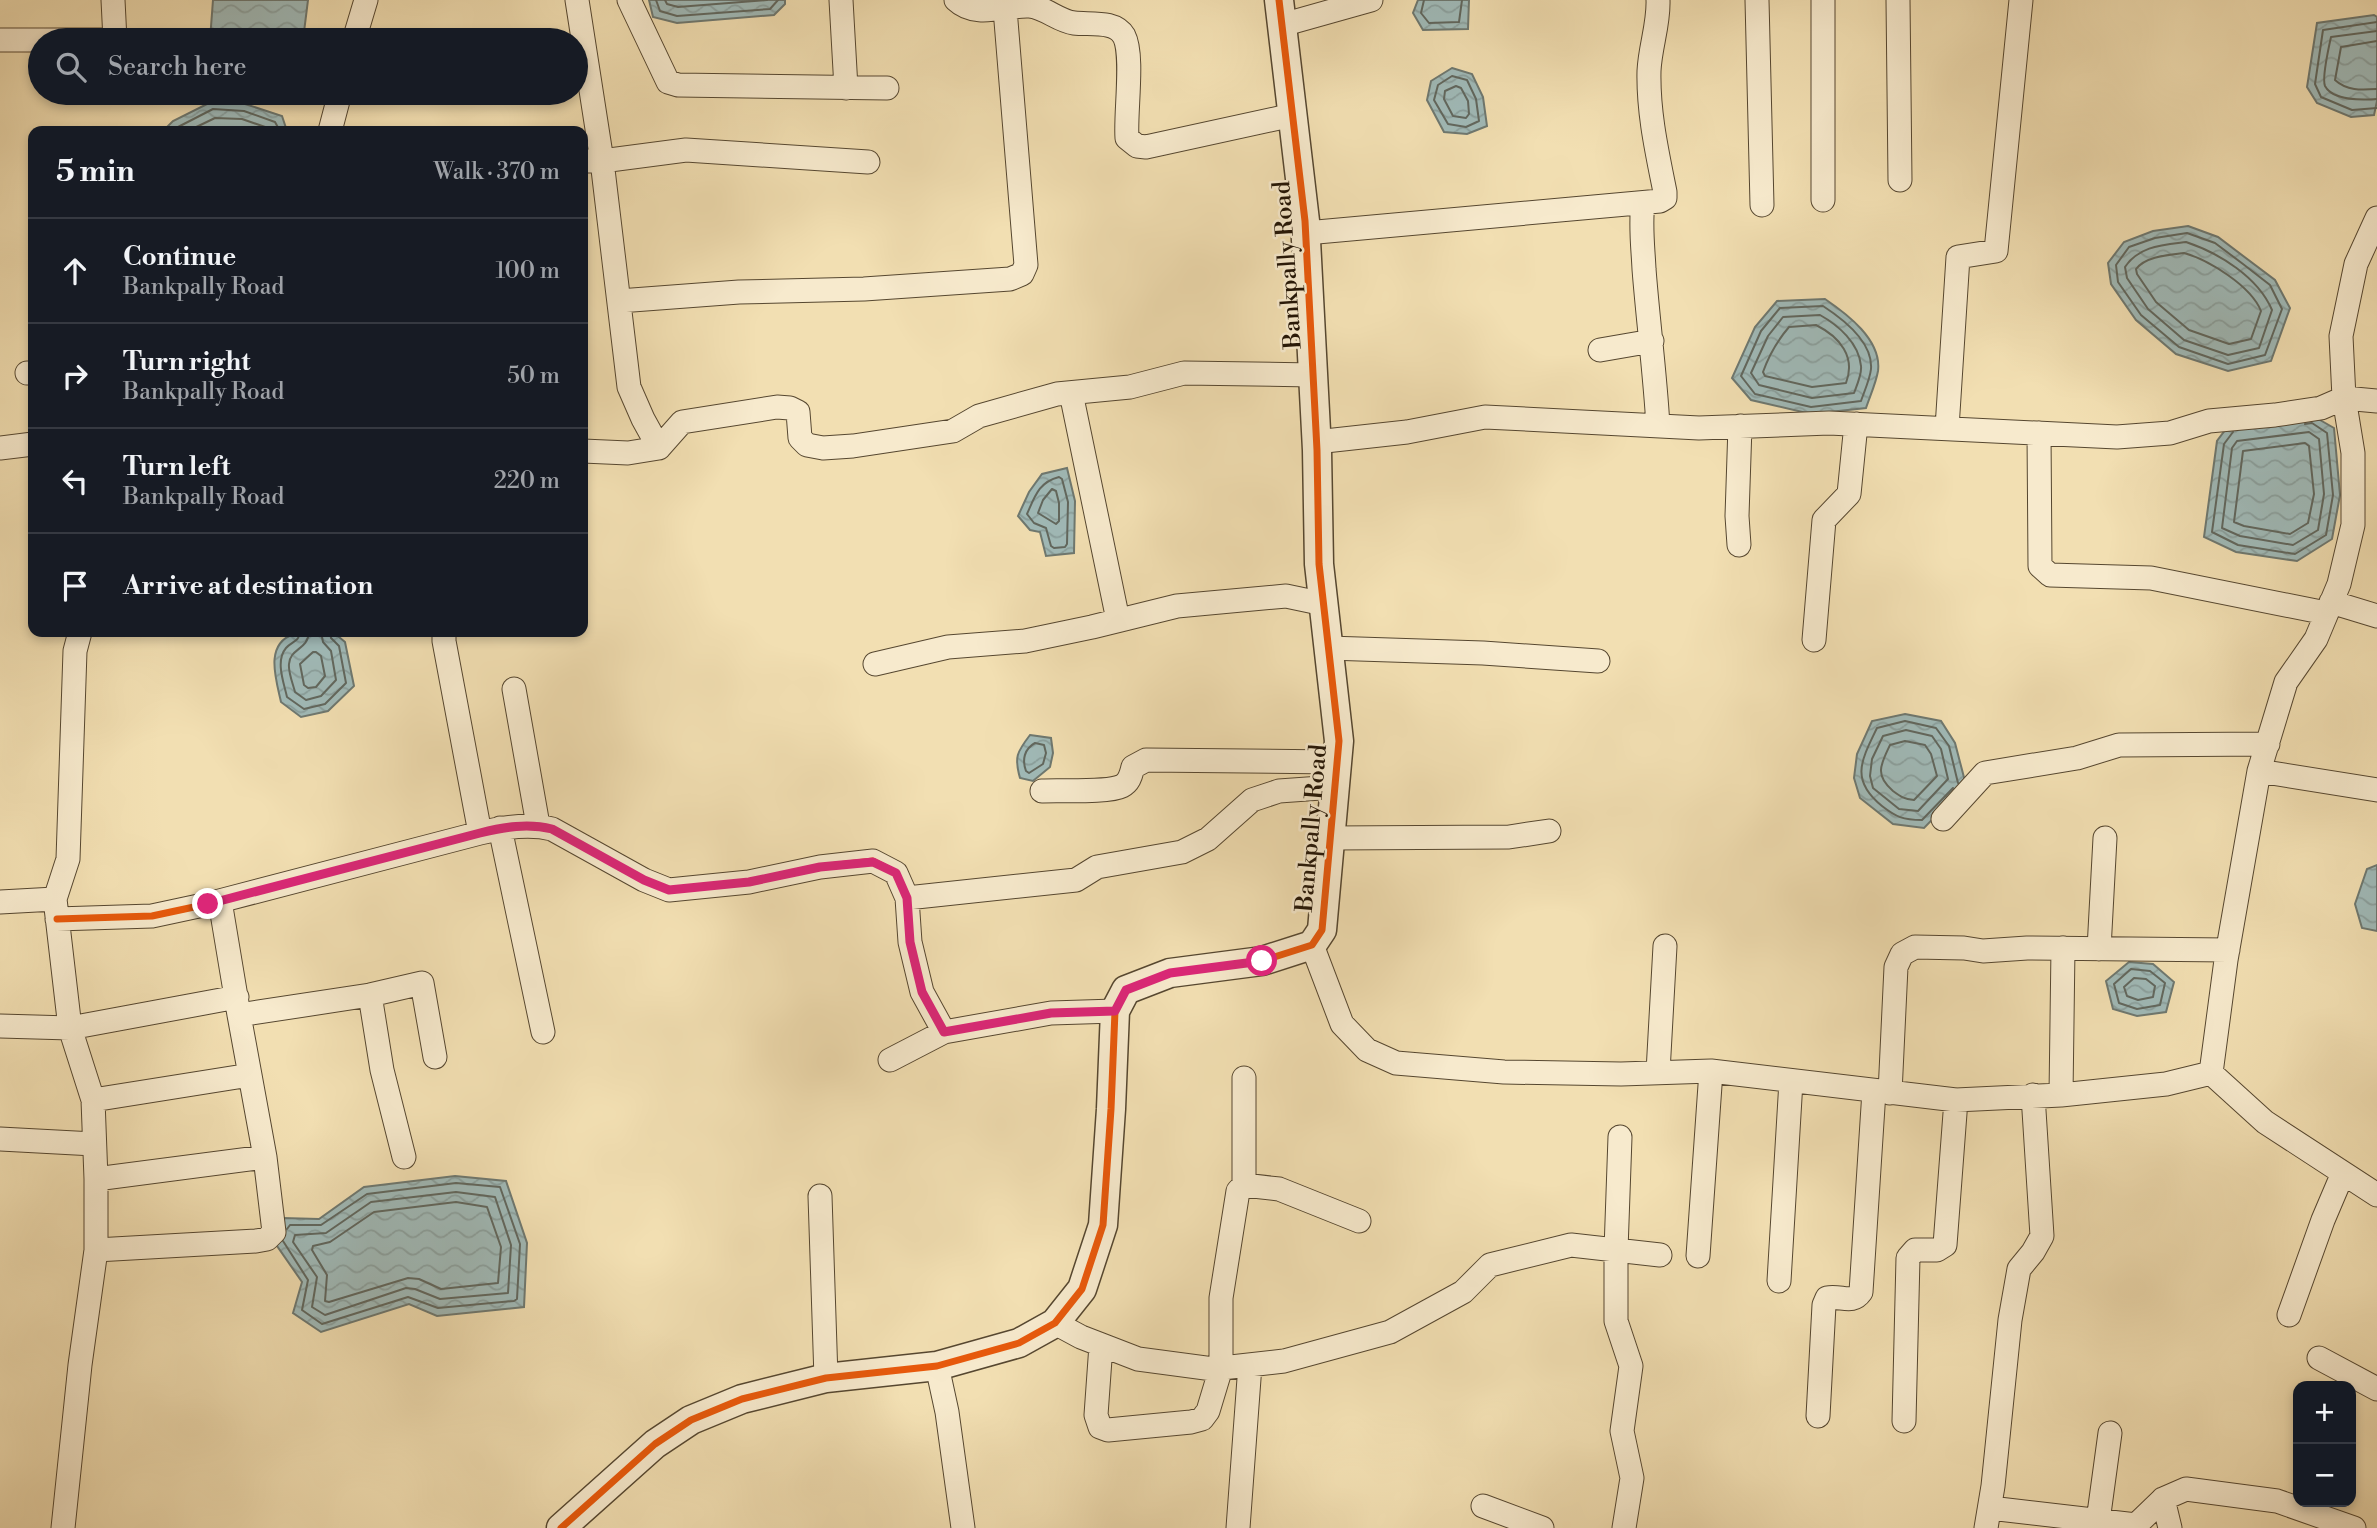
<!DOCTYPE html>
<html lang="en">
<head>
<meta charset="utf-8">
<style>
	:root { --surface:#171b24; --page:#242831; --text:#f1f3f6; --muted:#9ea1a6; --line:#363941 }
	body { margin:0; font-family:"Libre Bodoni",serif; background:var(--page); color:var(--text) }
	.controls { position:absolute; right:21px; bottom:21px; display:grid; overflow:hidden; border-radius:14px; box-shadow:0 4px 10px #0003 }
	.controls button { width:63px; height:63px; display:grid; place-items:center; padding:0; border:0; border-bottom:2px solid var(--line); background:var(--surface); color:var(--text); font:35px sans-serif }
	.stop { position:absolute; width:21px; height:21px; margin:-16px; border:5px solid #db2777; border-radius:50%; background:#fff }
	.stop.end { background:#db2777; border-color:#fff; box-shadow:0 2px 7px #0008 }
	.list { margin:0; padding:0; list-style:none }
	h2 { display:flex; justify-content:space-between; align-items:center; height:91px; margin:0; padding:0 28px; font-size:30px }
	h2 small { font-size:23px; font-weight:400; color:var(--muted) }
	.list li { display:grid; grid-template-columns:46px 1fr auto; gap:21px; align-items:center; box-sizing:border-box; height:105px; padding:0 28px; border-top:2px solid var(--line) }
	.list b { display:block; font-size:26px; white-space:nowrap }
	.list p { margin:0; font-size:23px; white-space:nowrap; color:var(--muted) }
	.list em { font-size:23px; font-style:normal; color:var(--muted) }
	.icon { flex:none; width:38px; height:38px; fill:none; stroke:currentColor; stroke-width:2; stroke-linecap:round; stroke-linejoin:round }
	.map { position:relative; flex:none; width:2377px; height:1528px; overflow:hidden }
	.search { position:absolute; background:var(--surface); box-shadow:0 4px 10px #0003; left:28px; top:28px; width:560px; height:77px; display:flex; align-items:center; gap:18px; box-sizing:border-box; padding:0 24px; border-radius:38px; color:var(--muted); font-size:26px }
	.panel { position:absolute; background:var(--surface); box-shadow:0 4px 10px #0003; left:28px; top:126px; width:560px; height:511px; border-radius:14px }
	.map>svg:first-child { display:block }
</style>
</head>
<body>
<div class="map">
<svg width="2377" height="1528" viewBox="0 0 2377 1528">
	<defs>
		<pattern id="water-waves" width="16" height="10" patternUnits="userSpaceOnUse" patternTransform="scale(1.75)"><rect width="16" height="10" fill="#a0bab8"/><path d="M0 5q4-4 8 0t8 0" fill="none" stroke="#8a9f9d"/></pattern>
	</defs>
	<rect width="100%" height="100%" fill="#f2dfb2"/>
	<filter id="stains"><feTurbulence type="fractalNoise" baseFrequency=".00286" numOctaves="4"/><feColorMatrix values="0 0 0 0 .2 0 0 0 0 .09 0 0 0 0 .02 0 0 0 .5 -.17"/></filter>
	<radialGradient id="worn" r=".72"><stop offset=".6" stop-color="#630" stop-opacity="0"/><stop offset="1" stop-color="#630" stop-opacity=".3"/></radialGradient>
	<path fill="url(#water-waves)" stroke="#6e7870" stroke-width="2" d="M 213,0 L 308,0 L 303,40 L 210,40 Z
		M 649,0 L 785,0 L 785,4 L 774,15 L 677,23 L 653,17 Z
		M 1418,0 L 1469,0 L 1468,29 L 1423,30 L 1413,13 Z
		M 2374,15 L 2377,17 L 2377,101 L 2374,115 L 2351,117 L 2317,103 L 2307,87 L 2317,23 Z
		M 1452,68 L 1472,74 L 1483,97 L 1487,126 L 1467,134 L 1444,132 L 1427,100 L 1431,81 Z
		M 211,102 L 245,104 L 282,116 L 287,131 L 163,131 L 173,121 Z
		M 2188,226 L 2218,237 L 2275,280 L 2290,308 L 2271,361 L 2228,371 L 2176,354 L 2136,320 L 2111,284 L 2108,263 L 2124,242 L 2153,231 Z
		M 1825,299 C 1847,314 1882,340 1878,371 C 1876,383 1870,396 1866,408 L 1811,414 L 1751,400 L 1732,378 L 1755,327 L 1777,301 Z
		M 2313,416 L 2334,428 L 2340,495 L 2332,539 L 2297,561 L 2236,552 L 2204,537 L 2217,441 L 2229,425 Z
		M 1067,468 L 1075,501 L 1074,553 L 1046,556 L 1040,532 L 1030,530 L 1018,516 L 1029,492 L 1042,474 Z
		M 317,632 L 333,632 L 345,642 L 354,686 L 328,711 L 301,717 L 281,702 C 276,679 264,644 294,634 C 301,632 310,632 317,632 Z
		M 1905,714 L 1941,721 L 1955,743 L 1966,785 L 1924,828 L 1893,824 L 1860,798 L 1854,778 L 1857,754 L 1872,721 Z
		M 1030,735 L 1051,738 L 1053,753 L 1050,767 L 1033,781 L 1020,778 C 1014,757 1017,752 1030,735 Z
		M 2377,865 L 2377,931 L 2362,928 L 2355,904 L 2367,869 Z
		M 2129,962 L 2153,964 L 2174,982 L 2166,1012 L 2137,1016 L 2113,1009 L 2106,981 Z
		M 455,1176 L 506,1181 L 527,1243 L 524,1307 L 437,1316 L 409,1304 L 321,1332 L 293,1313 L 302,1282 L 275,1243 L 283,1218 L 319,1219 L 364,1187 Z"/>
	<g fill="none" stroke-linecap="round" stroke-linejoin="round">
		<path stroke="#61675e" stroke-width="2" d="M 656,0 L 660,11 L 677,16 L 770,9 L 778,0
			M 665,0 L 667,4 L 678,7 L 767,0
			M 1424,0 L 1421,13 L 1429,23 L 1459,22 L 1462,0
			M 2377,22 L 2323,30 L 2315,84 L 2321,97 L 2352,110 L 2377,108
			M 2377,31 L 2331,37 C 2329,46 2322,79 2325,86 C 2333,101 2364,100 2377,99
			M 2377,41 L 2341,47 L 2335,80 C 2347,91 2361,90 2377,89
			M 1452,76 L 1467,80 L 1476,99 L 1479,121 L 1466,127 L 1448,124 L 1434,100 L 1438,85 Z
			M 1456,86 L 1461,88 L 1468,101 L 1469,114 L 1466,118 L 1453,116 L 1444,99 L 1445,91 Z
			M 173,131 L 178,127 L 213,109 L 244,111 L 275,122 L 280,131
			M 188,131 L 215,118 L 242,119 L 268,128 L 270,131
			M 2187,233 L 2215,243 L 2243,264 L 2270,285 L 2282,309 L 2265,355 L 2228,364 L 2179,347 L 2141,315 L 2118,282 L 2116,265 L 2129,247 L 2155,238 Z
			M 2186,242 C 2219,253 2258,277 2272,310 L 2259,348 L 2228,355 L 2184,340 L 2148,309 L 2127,278 L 2125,267 C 2139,246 2162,245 2186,242 Z
			M 2184,253 C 2209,260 2251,286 2261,311 L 2251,339 L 2229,344 L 2189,330 L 2156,302 L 2137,274 L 2136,269 C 2146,256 2169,255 2184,253 Z
			M 1823,306 C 1843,319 1873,342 1871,369 C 1870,379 1864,392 1861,401 L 1811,407 L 1755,394 L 1741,376 L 1761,331 L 1780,308 Z
			M 1820,315 C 1838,325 1859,343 1861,366 C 1862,374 1857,385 1854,393 L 1812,398 L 1759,385 L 1751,373 L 1768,336 L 1783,317 Z
			M 1816,325 C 1840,337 1856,357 1846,383 L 1812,387 L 1765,376 L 1763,372 C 1769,355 1777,341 1789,327 Z
			M 2233,432 L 2224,444 L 2212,532 L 2238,545 L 2295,554 L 2326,535 L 2333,495 L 2327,433 L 2312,423 L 2305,424
			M 2309,432 L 2319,439 L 2324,494 L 2318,530 L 2293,545 L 2240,536 L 2222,528 L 2232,448 L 2237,441 Z
			M 2305,443 L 2309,446 L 2314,494 L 2308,523 L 2290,534 L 2244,526 L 2234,522 L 2243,451 Z
			M 1059,477 L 1062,479 L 1068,502 L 1067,544 L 1065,547 L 1054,548 L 1051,546 L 1046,528 L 1034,523 L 1027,514 C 1035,496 1039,482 1059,477 Z
			M 1052,489 L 1056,491 L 1059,503 L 1059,521 L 1056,524 L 1038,513 L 1043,500 Z
			M 300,632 C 299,642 292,641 286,648 C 275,661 284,683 287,697 L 304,709 L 325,704 L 346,683 L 339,646 L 331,638 L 330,632
			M 309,632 C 308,650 290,648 289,664 C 288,672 293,684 295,692 L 306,700 L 321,696 L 336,680 L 331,651 L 323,642 L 321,632
			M 313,652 L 316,652 L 321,656 L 325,676 L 316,687 L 308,688 L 304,685 L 300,664 Z
			M 1906,730 L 1932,736 L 1941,749 L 1948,779 L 1918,811 L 1899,809 L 1873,788 L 1870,776 L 1872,759 L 1883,736 Z
			M 1905,741 L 1925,745 L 1931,754 L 1937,776 L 1914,800 C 1904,799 1901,797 1893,791 C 1874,775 1881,764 1890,745 Z
			M 1035,743 L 1044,745 L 1046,753 L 1043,764 L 1029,773 L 1026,771 C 1022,760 1024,749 1035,743 Z
			M 1953,788 L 1922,820 C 1903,820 1896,817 1882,806 C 1850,780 1861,761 1877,728 L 1905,721 L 1936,728 L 1949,746 L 1958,783
			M 2131,969 L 2150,971 L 2165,983 L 2160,1005 L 2137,1009 L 2119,1003 L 2114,984 Z
			M 2134,978 L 2146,979 L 2155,986 L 2153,997 L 2138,1000 L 2127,996 L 2124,987 Z
			M 456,1192 L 495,1197 L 511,1245 L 508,1293 L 440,1299 L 415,1289 L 406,1288 L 325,1315 L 312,1307 L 317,1277 L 293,1242 L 295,1235 L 326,1233 L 371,1202 Z
			M 456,1202 L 487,1207 L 501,1247 L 498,1283 L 441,1289 L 419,1279 L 408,1278 L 329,1302 L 325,1301 L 327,1275 L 312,1250 L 313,1246 L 330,1242 L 374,1212 Z
			M 283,1241 L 308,1280 L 302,1310 L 322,1324 L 408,1297 L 438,1308 L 514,1301 L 517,1299 L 520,1244 L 500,1187 L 456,1183 L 367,1194 L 321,1225 L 290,1225 L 287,1229"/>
		<defs>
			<path id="minor" d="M 113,0 L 115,40
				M 577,0 L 602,161 L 629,387 L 643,419 L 659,448
				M 629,0 L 668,82 L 678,85 L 887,88
				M 841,0 L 846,88
				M 956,0 C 976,19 1005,5 1029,6 C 1045,7 1058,21 1074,23 C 1090,25 1115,20 1124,36 C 1134,55 1125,114 1127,138 L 1137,146 L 1146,147 L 1293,115
				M 1757,0 L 1762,205
				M 1898,0 L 1900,180
				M 1282,25 L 1371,0
				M 0,40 L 113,40
				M 354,40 L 366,0
				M 330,131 L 340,93
				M 583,161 L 602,161 L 686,150 L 868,162
				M 1823,200 L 1823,0
				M 1643,203 C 1640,225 1643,247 1644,269 C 1648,321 1655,373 1658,426
				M 1306,233 L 1660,201 L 1665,198 L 1665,192 C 1657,152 1648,112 1649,71 C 1650,47 1659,24 1658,0
				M 619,301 L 739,292 L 864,289 L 1010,279 L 1022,274 L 1026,265 L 1005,9
				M 1600,350 L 1652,341
				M 27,373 L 33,373
				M 1071,393 L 1118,620
				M 1947,428 L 1958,257 L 1996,251 L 2021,0
				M 2039,433 L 2040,566 L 2050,575 L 2151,578 L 2326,613
				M 1316,442 L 1407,432 L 1485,417 L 1699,428 L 1829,423 L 2117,437 L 2170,433 L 2209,421 L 2275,415 L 2321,408 L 2344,398 L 2377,401
				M 0,448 L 33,444
				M 583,451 L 628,453 L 659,448 L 682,422 L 777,407 L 790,408 L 798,412 L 800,438 L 807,445 L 823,448 L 853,446 L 953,431 L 979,416 L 1057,394 L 1130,387 L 1184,373 L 1313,375
				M 1739,545 L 1737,516 L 1740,426
				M 2331,602 L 2377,616
				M 444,632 L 444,641 L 480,833
				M 1814,640 L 1824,520 L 1849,494 L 1856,424
				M 1328,648 L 1483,653 L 1598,661
				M 875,664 L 948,647 L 1025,641 L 1092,627 L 1177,606 L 1286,596 L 1324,604
				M 514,689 L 538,825
				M 2259,771 L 2377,790
				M 1042,791 C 1060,790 1108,793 1122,786 C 1130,782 1131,774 1133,767 L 1146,760 L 1337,762
				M 1943,819 L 1985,773 L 2077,758 L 2119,745 L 2268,744
				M 500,828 L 543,1032
				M 1331,838 L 1509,837 L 1549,831
				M 907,898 L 1076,880 L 1097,867 L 1182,852 L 1208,839 L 1252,800 L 1279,791 L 1335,787
				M 220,901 L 239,1015 L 370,995 L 422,983 L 435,1057
				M 0,902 L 55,899
				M 57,919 L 152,916 L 208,904 L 480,833 C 504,827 529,823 552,829 L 644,880 L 669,890 L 749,882 L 820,867 L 873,861 L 896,873 L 907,898 L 910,942 L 922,992 L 944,1032 L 1051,1013 L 1115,1011
				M 1312,945 L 1342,1024 L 1367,1050 L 1396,1063 L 1504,1072 L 1621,1074 L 1711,1071 L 1956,1100 L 2061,1095 L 2166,1084 L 2211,1073
				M 2099,949 L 2105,838
				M 370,995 L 382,1070 L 404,1157
				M 0,1026 L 70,1028 L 237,997
				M 890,1060 L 944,1032
				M 1658,1072 L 1665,946
				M 2211,1073 L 2226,960 L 2259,771 L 2286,682 L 2316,639 L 2339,584 L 2353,525 L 2353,453 L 2344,398 L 2341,336 L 2356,264 L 2377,218
				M 2211,1073 L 2265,1122 L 2377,1195
				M 1890,1093 L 1896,967 L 1902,954 L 1915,947 L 1964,948 L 1983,951 L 2027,948 L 2228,950
				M 2061,1095 L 2063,948
				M 93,1100 L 250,1075
				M 1620,1137 L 1616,1250 L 1616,1321 L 1631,1366 L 1622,1431 L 1632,1478 L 1624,1528
				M 0,1139 L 94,1144
				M 96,1179 L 265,1157
				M 1244,1185 L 1244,1078
				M 820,1196 L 826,1378
				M 96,1250 L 256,1241 L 267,1239 L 274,1232 L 265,1157 L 239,1015
				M 1698,1256 L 1711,1071
				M 1779,1281 L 1791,1081
				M 2289,1315 L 2323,1220 L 2343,1173
				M 1055,1323 L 1081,1337 L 1138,1359 L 1213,1369 L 1284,1361 L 1390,1332 L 1463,1292 L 1490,1265 L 1571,1245 L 1660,1255
				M 1101,1345 L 1096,1415 L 1100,1427 L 1108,1430 L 1191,1422 L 1202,1419 L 1208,1411 L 1221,1368 L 1221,1298 L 1238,1191 L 1244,1185 L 1279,1189 L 1359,1221
				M 2319,1358 L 2377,1389
				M 937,1366 L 947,1412 L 963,1528
				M 1818,1416 L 1824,1305 L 1827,1298 C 1841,1295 1852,1305 1861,1292 L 1874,1091
				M 1904,1421 L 1908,1258 L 1915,1250 L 1937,1250 L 1945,1245 L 1956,1100
				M 2163,1499 L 2170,1528
				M 1483,1506 L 1542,1528
				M 1990,1508 L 2136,1525 L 2163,1499 L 2186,1489 L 2277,1501 L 2354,1528
				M 2098,1521 L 2110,1433
				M 63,1528 L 80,1365 L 96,1250 L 96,1179 L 93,1100 L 70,1028 L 55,899 L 68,859 L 75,651 L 80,632
				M 1238,1528 L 1250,1365
				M 1986,1528 L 1993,1486 L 2010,1320 L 2019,1269 L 2033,1252 L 2042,1236 L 2033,1095"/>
			<path id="tertiary" d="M 561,1528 L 655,1444 L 691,1420 L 742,1399 L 826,1378 L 937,1366 L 1019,1343 L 1055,1323 L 1082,1289 L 1103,1225 L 1111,1109 L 1115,1011 L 1126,990 L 1170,973 L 1262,961 L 1312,945 L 1322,930 L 1339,741 L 1319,564 L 1317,450 L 1305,221 L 1279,0"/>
		</defs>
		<use href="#minor" stroke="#564730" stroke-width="25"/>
		<use href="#tertiary" stroke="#564730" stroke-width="31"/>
		<use href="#minor" stroke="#f7eacd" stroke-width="23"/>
		<use href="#tertiary" stroke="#f7eacd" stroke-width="28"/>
		<defs>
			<path id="cycleway" d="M 57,919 L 152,916 L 208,904 L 480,833 C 504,827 529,823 552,829 L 644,880 L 669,890 L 749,882 L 820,867 L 873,861 L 896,873 L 907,898 L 910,942 L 922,992 L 944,1032 L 1051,1013 L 1115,1011
				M 561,1528 L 655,1444 L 691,1420 L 742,1399 L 826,1378 L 937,1366 L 1019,1343 L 1055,1323 L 1082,1289 L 1103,1225 L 1111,1109 L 1115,1011 L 1126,990 L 1170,973 L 1262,961 L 1312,945 L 1322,930 L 1339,741 L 1319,564 L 1317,450 L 1305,221 L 1279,0"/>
		</defs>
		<use href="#cycleway" stroke="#f7eacd" stroke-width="11"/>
		<use href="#cycleway" stroke="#e8590c" stroke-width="7"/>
	</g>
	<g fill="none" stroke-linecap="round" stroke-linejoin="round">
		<path stroke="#db2777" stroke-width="9" d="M 208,904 L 480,833 C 504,827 528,823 552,829 L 644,880 L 669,890 L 749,882 L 820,867 L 873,862 L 896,873 L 907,898 L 910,942 L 922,992 L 944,1032 L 1051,1013 L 1115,1011 L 1126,990 L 1170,973 L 1262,961"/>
	</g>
	<g text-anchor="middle" stroke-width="5" stroke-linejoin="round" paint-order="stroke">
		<g font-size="24" fill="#221405" stroke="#f7eacd">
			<text transform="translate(1287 265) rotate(-94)" y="8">Bankpally Road</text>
			<text transform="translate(1311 828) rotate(-85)" y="8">Bankpally Road</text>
		</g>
	</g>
	<rect width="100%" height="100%" filter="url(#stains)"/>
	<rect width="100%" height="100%" fill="url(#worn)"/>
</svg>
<div class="controls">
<button>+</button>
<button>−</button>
</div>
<div class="stop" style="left:1262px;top:961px"></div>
<div class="stop end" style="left:208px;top:904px"></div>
<div class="search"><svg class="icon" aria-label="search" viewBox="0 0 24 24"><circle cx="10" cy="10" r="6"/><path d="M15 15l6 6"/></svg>Search here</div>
<section class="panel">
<h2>5 min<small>Walk · 370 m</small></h2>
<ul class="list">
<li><svg class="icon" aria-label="ahead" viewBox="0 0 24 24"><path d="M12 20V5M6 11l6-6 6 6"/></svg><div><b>Continue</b><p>Bankpally Road</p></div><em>100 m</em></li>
<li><svg class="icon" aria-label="right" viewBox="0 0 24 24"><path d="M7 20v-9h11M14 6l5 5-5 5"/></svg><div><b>Turn right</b><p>Bankpally Road</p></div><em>50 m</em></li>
<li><svg class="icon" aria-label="left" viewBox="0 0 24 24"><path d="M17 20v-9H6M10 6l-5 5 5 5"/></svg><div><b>Turn left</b><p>Bankpally Road</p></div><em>220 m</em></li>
<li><svg class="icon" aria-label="arrive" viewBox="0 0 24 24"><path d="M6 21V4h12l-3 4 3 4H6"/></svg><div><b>Arrive at destination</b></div></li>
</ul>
</section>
</div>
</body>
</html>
